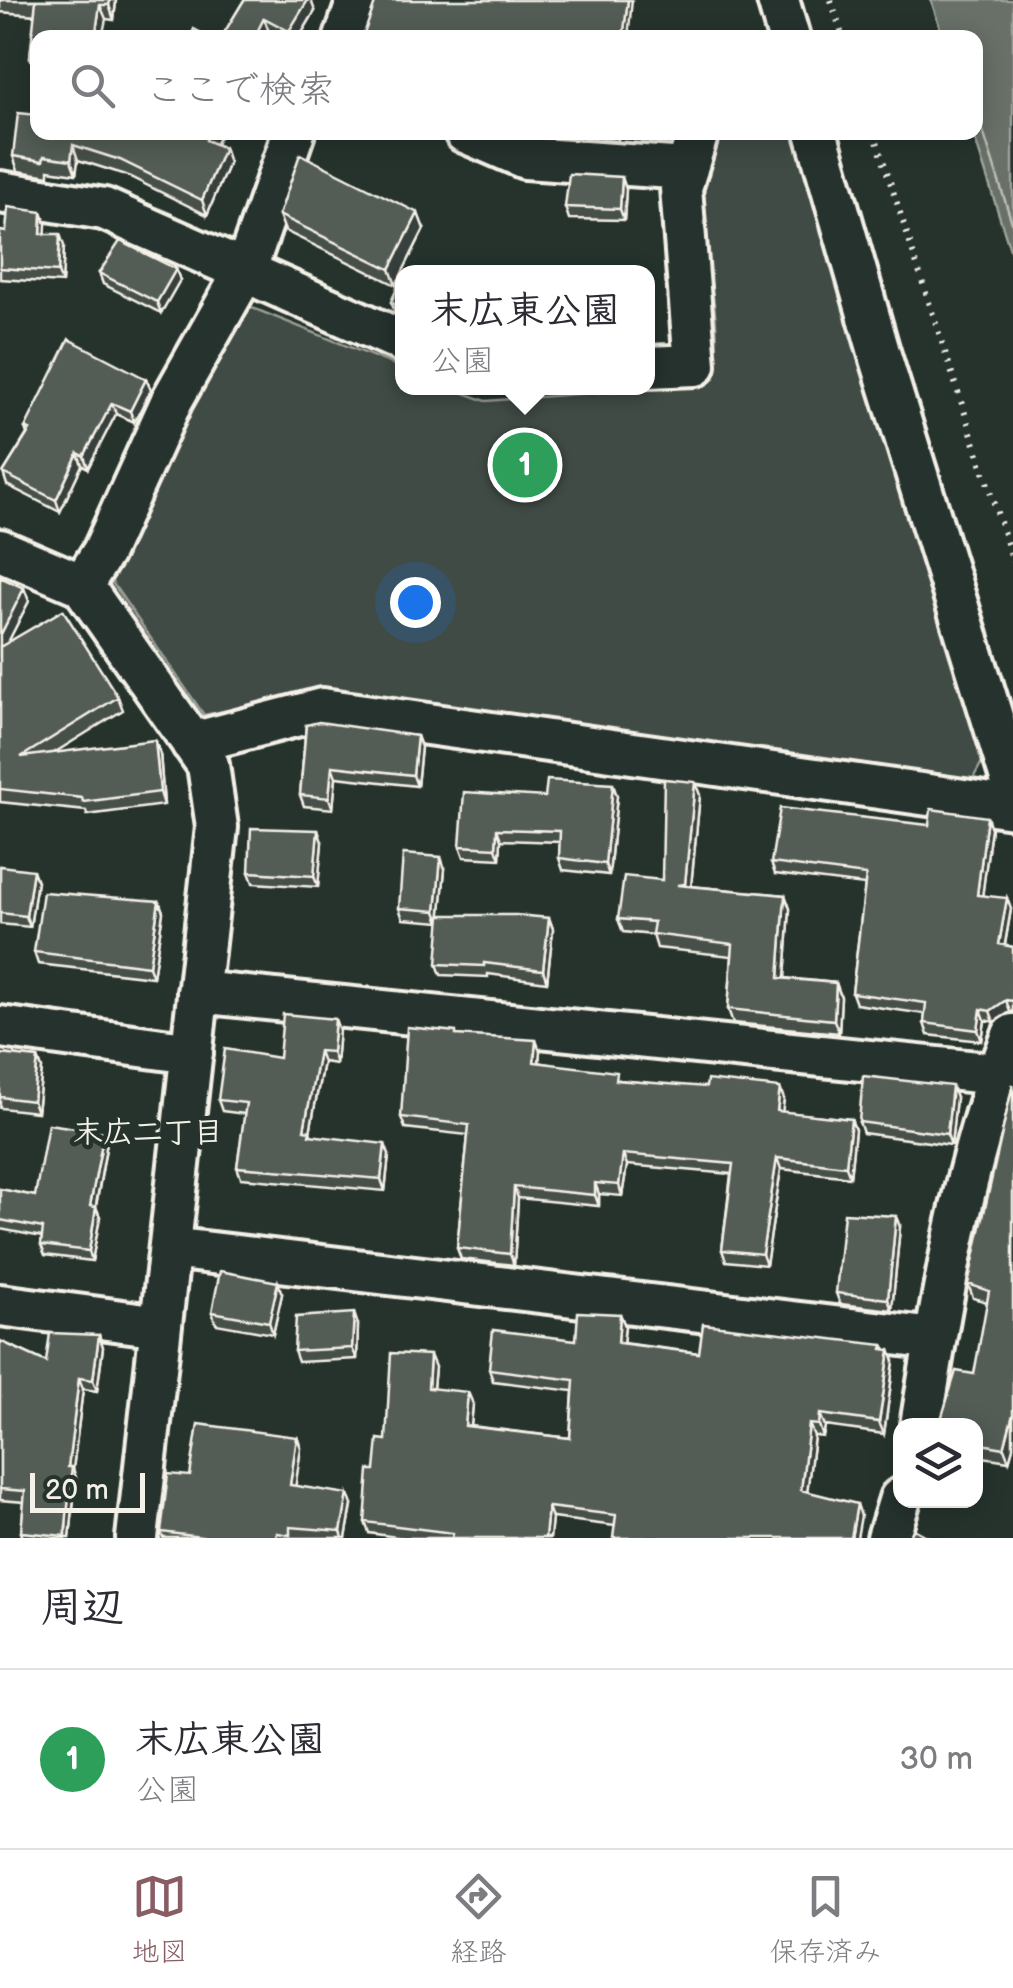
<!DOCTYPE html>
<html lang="ja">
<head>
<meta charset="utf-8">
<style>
	:root { --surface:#fff; --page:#f2f2f3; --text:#2b2b33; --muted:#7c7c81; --line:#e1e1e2; --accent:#8a5d65 }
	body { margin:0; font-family:"Balsamiq Sans","Klee One",sans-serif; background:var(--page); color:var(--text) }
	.controls { position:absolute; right:30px; bottom:30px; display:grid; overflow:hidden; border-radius:20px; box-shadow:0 5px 25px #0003 }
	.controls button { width:90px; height:90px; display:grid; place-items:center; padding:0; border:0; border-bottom:2px solid var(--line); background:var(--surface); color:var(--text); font:50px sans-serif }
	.scale { position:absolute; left:30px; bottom:25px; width:115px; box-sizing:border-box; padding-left:10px; border:5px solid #f4f1e8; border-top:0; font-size:28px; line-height:35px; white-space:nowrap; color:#f4f1e8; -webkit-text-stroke:8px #26332d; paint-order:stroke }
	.you { position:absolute; left:415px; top:602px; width:35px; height:35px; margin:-25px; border:8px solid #fff; border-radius:50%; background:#1a73e8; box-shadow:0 0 0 15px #1a73e833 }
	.badge { display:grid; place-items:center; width:65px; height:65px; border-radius:50%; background:var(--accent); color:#fff; font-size:32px; font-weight:700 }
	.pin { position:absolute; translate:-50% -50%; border:5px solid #fff; box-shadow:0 2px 10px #0006 }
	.popup { position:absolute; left:395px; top:265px; width:260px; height:130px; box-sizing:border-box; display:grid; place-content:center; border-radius:20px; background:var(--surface); filter:drop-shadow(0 2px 8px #0005); font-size:32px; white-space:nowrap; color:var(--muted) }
	.popup b { font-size:38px; color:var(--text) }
	.popup::after { content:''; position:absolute; left:50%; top:100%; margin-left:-20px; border:20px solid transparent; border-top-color:var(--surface) }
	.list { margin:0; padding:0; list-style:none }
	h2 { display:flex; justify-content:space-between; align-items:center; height:130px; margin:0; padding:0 40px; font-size:42px }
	h2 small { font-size:32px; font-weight:400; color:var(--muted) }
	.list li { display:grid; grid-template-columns:65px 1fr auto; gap:30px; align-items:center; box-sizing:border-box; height:180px; padding:0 40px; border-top:2px solid var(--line) }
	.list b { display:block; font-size:38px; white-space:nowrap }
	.list p { margin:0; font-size:32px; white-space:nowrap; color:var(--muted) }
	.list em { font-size:32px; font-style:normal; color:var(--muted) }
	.icon { flex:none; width:55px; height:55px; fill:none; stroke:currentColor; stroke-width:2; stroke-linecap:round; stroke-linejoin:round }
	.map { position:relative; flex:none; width:1013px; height:1538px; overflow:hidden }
	.search { position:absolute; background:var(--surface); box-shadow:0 5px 25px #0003; left:30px; right:30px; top:30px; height:110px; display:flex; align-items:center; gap:25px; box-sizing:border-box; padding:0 35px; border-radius:20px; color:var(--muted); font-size:38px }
	.sheet { height:310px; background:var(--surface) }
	nav { display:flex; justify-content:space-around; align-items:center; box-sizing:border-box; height:140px; border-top:2px solid var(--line); background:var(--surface); font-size:28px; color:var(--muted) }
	nav a { display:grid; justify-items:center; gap:5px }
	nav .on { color:var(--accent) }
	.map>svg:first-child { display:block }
</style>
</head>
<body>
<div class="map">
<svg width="1013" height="1538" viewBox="0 0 1013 1538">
	<rect width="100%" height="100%" fill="#26332d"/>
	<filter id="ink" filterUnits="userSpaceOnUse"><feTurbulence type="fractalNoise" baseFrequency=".01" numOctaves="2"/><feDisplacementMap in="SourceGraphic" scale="20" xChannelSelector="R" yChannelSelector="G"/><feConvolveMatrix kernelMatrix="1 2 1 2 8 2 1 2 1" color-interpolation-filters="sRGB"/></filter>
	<g filter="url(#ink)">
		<path fill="#414b45" stroke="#9a9e96" stroke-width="2.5" d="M 721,133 L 796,133 L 986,755 L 972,780 L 323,691 L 204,715 L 111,581 L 125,526 L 235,301 L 402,368 L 402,388 L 451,388 L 486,401 L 704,384 C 733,344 702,263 702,216 C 702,187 712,159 721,133 Z"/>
		<path fill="#676f68" stroke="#9fa39b" stroke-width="2.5" d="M 931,0 L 1013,0 L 1013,259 L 973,133 L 976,132 L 976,38 L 943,37 Z"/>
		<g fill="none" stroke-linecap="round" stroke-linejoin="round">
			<path stroke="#bcbdb5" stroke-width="2.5" d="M 976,123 L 983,131 L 1013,226"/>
			<defs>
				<path id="minor" d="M 778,0 L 789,38
					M 345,38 L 358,0
					M 465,132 L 525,158 L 687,169
					M 816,132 L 879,352 L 1013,785
					M 0,192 L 104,209 L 402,341
					M 648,367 L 695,365 L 681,188 L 698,132
					M 0,550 L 82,585 L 208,765 L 217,827 L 137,1538
					M 82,585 L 103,552 L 172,400 L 246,269 L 294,132
					M 192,743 L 322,709 L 1013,807
					M 198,992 L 997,1074
					M 0,1027 L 192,1053
					M 170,1248 L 935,1339
					M 0,1305 L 161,1326
					M 921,1426 C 942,1294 964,1159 1013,1035
					M 888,1538 L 900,1499"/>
			</defs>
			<use href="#minor" stroke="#f4f1e8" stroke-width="48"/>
			<path stroke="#f4f1e8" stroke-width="6" stroke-dasharray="2.5 8" stroke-linecap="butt" d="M 831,0 L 843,38
				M 874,132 L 1013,562"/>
			<use href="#minor" stroke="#26332d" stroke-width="40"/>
		</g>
		<path fill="#474f49" stroke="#f4f1e8" stroke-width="2.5" d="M 0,0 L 116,0 L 114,20 L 106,19 L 38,38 L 38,71 L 36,71 L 30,57 L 35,15 L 0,12 Z
			M 244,0 L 315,11 L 299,38 L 279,38 L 269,32 L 267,38 L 221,38 Z
			M 38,132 L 221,132 L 216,144 L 224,148 L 229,163 L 207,215 L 126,175 L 78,160 L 76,174 L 49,170 L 49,176 L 18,171 L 13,156 Z
			M 583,132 L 618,132 L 618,141 L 585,138 Z
			M 626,189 L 624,220 L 569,219 L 565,207 Z
			M 279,215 L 424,229 L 396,285 L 285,231 Z
			M 46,224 L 45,234 L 64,246 L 62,283 L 0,279 L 0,231 L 6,232 Z
			M 176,269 L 180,280 L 161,313 L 103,284 L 99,273 Z
			M 402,278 L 402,316 L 395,312 L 391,302 Z
			M 146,379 L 151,390 L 134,422 L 116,414 L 88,468 L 82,465 L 60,512 L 7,485 L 3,473 L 27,434 L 25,428 Z
			M 0,577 L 29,601 L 8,642 L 118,697 L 123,710 L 54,753 L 160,753 L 164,805 L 87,815 L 86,811 L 0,802 Z
			M 306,725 L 417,736 L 421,747 L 417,786 L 336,777 L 333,809 L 304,806 L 300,795 Z
			M 700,795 L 691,886 L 785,895 L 790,909 L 785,978 L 836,983 L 841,997 L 839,1033 L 733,1023 L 728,1009 L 732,956 L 657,948 L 653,935 L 623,932 L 618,919 L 662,880 Z
			M 617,796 L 609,875 L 563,870 L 559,858 L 560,842 L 501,840 L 500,859 L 464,857 L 460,846 L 545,797 Z
			M 929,825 L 991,828 L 982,896 L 1011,909 L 1005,945 L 1013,947 L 1013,1012 L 1010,1012 L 994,1022 L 985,1020 L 982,1041 L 928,1035 L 924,1023 L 925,1014 L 856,1004 L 852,993 L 865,885 L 775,874 L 771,863 Z
			M 322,842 L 318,887 L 253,883 L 249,872 Z
			M 0,866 L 37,881 L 30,927 L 0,924 Z
			M 445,869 L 440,922 L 403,919 L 399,908 Z
			M 159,901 L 163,912 L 153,977 L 38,964 L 34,952 Z
			M 549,918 L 553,929 L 547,982 L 488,974 L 488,977 L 441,975 L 437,964 Z
			M 339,1030 L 336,1064 L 323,1062 L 310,1132 L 311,1136 L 389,1155 L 385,1191 L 241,1178 L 237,1167 L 245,1114 L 222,1111 L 218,1100 L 279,1058 Z
			M 457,1035 L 540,1051 L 539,1062 L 620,1080 L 784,1099 L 782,1112 L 851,1119 L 855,1130 L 850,1177 L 781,1169 L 766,1265 L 726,1261 L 722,1250 L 731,1174 L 627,1165 L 622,1196 L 599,1194 L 599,1206 L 518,1198 L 514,1265 L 461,1259 L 457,1248 L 468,1135 L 405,1128 L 401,1117 Z
			M 0,1054 L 38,1058 L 42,1069 L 37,1112 L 0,1108 Z
			M 1013,1084 L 1013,1447 L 1009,1461 L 976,1456 L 976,1426 L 987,1302 L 973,1298 L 968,1284 Z
			M 956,1098 L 951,1145 L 863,1133 L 859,1122 Z
			M 104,1132 L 107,1142 L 96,1207 L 100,1217 L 92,1261 L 45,1255 L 41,1245 L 42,1237 L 0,1229 L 0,1189 L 35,1196 Z
			M 900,1227 L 892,1310 L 840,1304 L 836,1293 Z
			M 282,1294 L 273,1334 L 216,1324 L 212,1312 Z
			M 620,1314 L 625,1326 L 623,1343 L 699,1353 L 883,1345 L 894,1361 L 884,1434 L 825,1426 L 823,1437 L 814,1436 L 807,1492 L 861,1516 L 615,1526 L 552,1518 L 550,1538 L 403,1538 L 369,1533 L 365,1522 L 375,1470 L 386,1440 L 435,1367 L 433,1388 L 473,1404 L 471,1426 L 570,1438 L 573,1391 L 493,1381 L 489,1369 L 576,1340 Z
			M 358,1325 L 357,1359 L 298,1362 L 294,1351 Z
			M 99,1335 L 103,1347 L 97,1391 L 83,1389 L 73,1469 L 76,1478 L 70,1538 L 23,1538 L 21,1532 L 24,1502 L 0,1500 L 0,1341 L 46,1362 Z
			M 297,1437 L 301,1448 L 295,1485 L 352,1505 L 346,1538 L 163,1538 L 161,1532 L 190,1476 Z"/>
		<path fill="#39403c" stroke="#f4f1e8" stroke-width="2.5" d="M 110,0 L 116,0 L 114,20 L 109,5 Z
			M 305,0 L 311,0 L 315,11 L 299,38 L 291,38 L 289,31 Z
			M 628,0 L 632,0 L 628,38 L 623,38 Z
			M 100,5 L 106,19 L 102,38 L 95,38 Z
			M 264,18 L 269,32 L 267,38 L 254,38 Z
			M 209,132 L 221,132 L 211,155 L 206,140 Z
			M 73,145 L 78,160 L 76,174 L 71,160 Z
			M 224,148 L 229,163 L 207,215 L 202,200 Z
			M 622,177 L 626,189 L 624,220 L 620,209 Z
			M 42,212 L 46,224 L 45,245 L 41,234 Z
			M 418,213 L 424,229 L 396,285 L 390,269 Z
			M 60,234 L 64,246 L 62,283 L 58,272 Z
			M 176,269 L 180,280 L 161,313 L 157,302 Z
			M 146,379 L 151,390 L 134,422 L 130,411 Z
			M 112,403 L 116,414 L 88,468 L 84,456 Z
			M 78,453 L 82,465 L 60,512 L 56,500 Z
			M 24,588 L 29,601 L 0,658 L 0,636 Z
			M 417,736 L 421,747 L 417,786 L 413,775 Z
			M 155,740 L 160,753 L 164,805 L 160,792 Z
			M 332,766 L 336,777 L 333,809 L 329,798 Z
			M 695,782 L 700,795 L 690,897 L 685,884 Z
			M 613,784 L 617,796 L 609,875 L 605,864 Z
			M 987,817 L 991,828 L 981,906 L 977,895 Z
			M 497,829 L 501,840 L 500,859 L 496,848 Z
			M 318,830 L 322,842 L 318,887 L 314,876 Z
			M 441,857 L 445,869 L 440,922 L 436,911 Z
			M 33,870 L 37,881 L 30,927 L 26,916 Z
			M 785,895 L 790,909 L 784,991 L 779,978 Z
			M 1007,898 L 1011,909 L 1003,955 L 999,944 Z
			M 159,901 L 163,912 L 153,977 L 149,966 Z
			M 549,918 L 553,929 L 547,982 L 543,970 Z
			M 836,983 L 841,997 L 839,1033 L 834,1020 Z
			M 1006,1000 L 1010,1012 L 994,1022 L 990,1011 Z
			M 981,1009 L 985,1020 L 982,1041 L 978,1030 Z
			M 335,1019 L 339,1030 L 336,1064 L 332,1052 Z
			M 536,1040 L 540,1051 L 538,1073 L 534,1062 Z
			M 319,1051 L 323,1062 L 310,1132 L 314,1142 L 304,1130 Z
			M 38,1058 L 42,1069 L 37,1112 L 33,1101 Z
			M 952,1086 L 956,1098 L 951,1145 L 947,1134 Z
			M 780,1088 L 784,1099 L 781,1122 L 777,1111 Z
			M 851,1119 L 855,1130 L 850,1177 L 846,1166 Z
			M 104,1132 L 107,1142 L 94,1216 L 90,1206 Z
			M 385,1144 L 389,1155 L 385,1191 L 381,1179 Z
			M 623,1154 L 627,1165 L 622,1196 L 619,1185 Z
			M 777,1158 L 781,1169 L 766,1265 L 762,1254 Z
			M 595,1183 L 599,1194 L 599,1206 L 595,1195 Z
			M 514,1187 L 518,1198 L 514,1265 L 510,1254 Z
			M 96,1207 L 100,1217 L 92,1261 L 89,1251 Z
			M 896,1216 L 900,1227 L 892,1310 L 888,1299 Z
			M 278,1282 L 282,1294 L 273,1334 L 269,1322 Z
			M 354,1313 L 358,1325 L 357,1359 L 352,1348 Z
			M 620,1314 L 625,1326 L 622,1354 L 618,1343 Z
			M 99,1335 L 103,1347 L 97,1391 L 93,1380 Z
			M 890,1350 L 894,1361 L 884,1434 L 879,1422 Z
			M 430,1355 L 435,1367 L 432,1399 L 428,1388 Z
			M 79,1378 L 83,1389 L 73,1469 L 76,1478 L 70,1538 L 66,1538 L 68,1467 Z
			M 468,1392 L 473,1404 L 470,1437 L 465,1426 Z
			M 820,1414 L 825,1426 L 823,1437 L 819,1425 Z
			M 1013,1414 L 1013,1447 L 1009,1461 L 1004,1448 Z
			M 809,1424 L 814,1436 L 806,1502 L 801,1490 Z
			M 297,1437 L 301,1448 L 294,1496 L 290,1485 Z
			M 348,1494 L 352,1505 L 346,1538 L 343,1538 L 341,1531 Z
			M 857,1504 L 861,1516 L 857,1538 L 851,1538 Z
			M 548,1507 L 552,1518 L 550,1538 L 545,1538 Z"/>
		<path fill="#525c55" stroke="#f4f1e8" stroke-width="2.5" d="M 29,0 L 110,0 L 109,5 L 100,5 L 95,38 L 38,38 L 38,57 L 30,57 L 36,0 Z
			M 244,0 L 308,0 L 289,31 L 264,18 L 254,38 L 221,38 Z
			M 376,0 L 628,0 L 623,38 L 375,38 L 364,34 Z
			M 194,29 L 211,38 L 190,38 Z
			M 18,113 L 38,115 L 38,132 L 209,132 L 206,140 L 224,148 L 202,200 L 120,160 L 73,145 L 71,160 L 44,156 L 43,161 L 13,156 Z
			M 300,154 L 418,213 L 390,269 L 279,215 Z
			M 569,174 L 622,177 L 620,209 L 565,207 Z
			M 8,207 L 42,212 L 41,234 L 60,234 L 58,272 L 0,268 L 0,231 L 6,232 Z
			M 120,241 L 176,269 L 157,302 L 99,273 Z
			M 402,278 L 402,308 L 391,302 Z
			M 69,339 L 146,379 L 130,411 L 112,403 L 84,456 L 78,453 L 56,500 L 3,473 L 30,430 L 25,428 Z
			M 0,577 L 24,588 L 0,636 Z
			M 63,610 L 118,697 L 21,757 L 155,740 L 160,792 L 83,802 L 82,798 L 0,789 L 0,647 Z
			M 319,722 L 417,736 L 413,775 L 332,766 L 329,798 L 300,795 L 306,725 Z
			M 664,779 L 695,782 L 685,884 L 677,885 L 785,895 L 779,978 L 836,983 L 834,1020 L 728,1009 L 733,944 L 652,934 L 654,922 L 618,919 L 624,876 L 662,880 Z
			M 547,780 L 613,784 L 605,864 L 559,858 L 560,831 L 497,829 L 496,848 L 460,846 L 464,792 L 545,797 Z
			M 780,808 L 929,825 L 931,809 L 987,817 L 977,895 L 1007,898 L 999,944 L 1013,947 L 1013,1001 L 1006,1000 L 990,1011 L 981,1009 L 978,1030 L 924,1023 L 926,1003 L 852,993 L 866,875 L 771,863 Z
			M 251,828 L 318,830 L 314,876 L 249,872 Z
			M 403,854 L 441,857 L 436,911 L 399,908 Z
			M 0,866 L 33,870 L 26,916 L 0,913 Z
			M 43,892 L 159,901 L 149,966 L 34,952 Z
			M 441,915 L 516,915 L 549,918 L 543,970 L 484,963 L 484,966 L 437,964 Z
			M 283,1014 L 335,1019 L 332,1052 L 319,1051 L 304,1130 L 310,1131 L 309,1135 L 385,1144 L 381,1179 L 237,1167 L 246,1103 L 218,1100 L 225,1049 L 279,1058 Z
			M 407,1027 L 456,1032 L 456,1035 L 536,1040 L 534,1062 L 617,1072 L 616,1080 L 706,1087 L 707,1080 L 780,1088 L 777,1111 L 851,1119 L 846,1166 L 777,1158 L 762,1254 L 722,1250 L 733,1164 L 623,1154 L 619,1185 L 595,1183 L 595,1195 L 514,1187 L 510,1254 L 457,1248 L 469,1125 L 401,1117 Z
			M 0,1054 L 38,1058 L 33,1101 L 0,1097 Z
			M 863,1076 L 952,1086 L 947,1134 L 859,1122 Z
			M 1013,1084 L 1013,1414 L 1004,1448 L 976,1443 L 976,1426 L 939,1426 L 956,1371 L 974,1374 L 989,1291 L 968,1284 Z
			M 48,1124 L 104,1132 L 90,1206 L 96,1207 L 89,1251 L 41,1245 L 43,1228 L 0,1220 L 0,1189 L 35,1196 Z
			M 844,1213 L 896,1216 L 888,1299 L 836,1293 Z
			M 220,1271 L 278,1282 L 269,1322 L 212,1312 Z
			M 578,1312 L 620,1314 L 618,1343 L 699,1353 L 703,1324 L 883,1345 L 882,1349 L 890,1350 L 879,1422 L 820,1414 L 819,1425 L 809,1424 L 801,1490 L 857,1504 L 851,1538 L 613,1538 L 616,1515 L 548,1507 L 545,1538 L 452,1538 L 453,1533 L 365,1522 L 369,1470 L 375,1470 L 378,1439 L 386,1440 L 391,1353 L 430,1355 L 428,1388 L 468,1392 L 465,1426 L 570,1438 L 574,1380 L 489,1369 L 493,1330 L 576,1340 Z
			M 354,1313 L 352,1348 L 294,1351 L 296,1317 Z
			M 50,1333 L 99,1335 L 93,1380 L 79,1378 L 68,1467 L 72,1467 L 65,1536 L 21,1532 L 25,1491 L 0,1489 L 0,1341 L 46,1362 Z
			M 198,1424 L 297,1437 L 290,1485 L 348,1494 L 341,1531 L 290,1527 L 290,1535 L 277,1533 L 276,1538 L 209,1538 L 161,1532 L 168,1474 L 190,1476 Z
			M 914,1529 L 930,1538 L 908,1538 Z"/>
	</g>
	<g text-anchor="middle" stroke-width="9" stroke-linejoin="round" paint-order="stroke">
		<g font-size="30" font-weight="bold" fill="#f4f1e8" stroke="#26332d">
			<text x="148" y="1142">末広二丁目</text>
		</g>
	</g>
</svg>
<div class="controls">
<button><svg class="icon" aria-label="layers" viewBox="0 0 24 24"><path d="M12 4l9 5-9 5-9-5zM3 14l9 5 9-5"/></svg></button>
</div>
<div class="scale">20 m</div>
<div class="you"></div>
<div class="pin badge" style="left:525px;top:465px;background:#2e9e5b">1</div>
<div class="popup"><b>末広東公園</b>公園</div>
<div class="search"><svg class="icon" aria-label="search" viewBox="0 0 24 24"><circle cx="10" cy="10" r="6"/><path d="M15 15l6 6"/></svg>ここで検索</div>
</div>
<section class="sheet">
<h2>周辺<small></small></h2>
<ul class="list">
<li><span class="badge" style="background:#2e9e5b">1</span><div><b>末広東公園</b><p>公園</p></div><em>30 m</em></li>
</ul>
</section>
<nav>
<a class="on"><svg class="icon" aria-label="map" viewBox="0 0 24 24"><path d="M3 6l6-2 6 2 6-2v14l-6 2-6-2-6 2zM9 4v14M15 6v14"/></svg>地図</a>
<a><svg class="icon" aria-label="directions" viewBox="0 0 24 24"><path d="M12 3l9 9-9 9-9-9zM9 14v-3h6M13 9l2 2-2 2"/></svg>経路</a>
<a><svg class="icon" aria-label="saved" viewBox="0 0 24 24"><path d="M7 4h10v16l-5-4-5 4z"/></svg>保存済み</a>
</nav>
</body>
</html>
